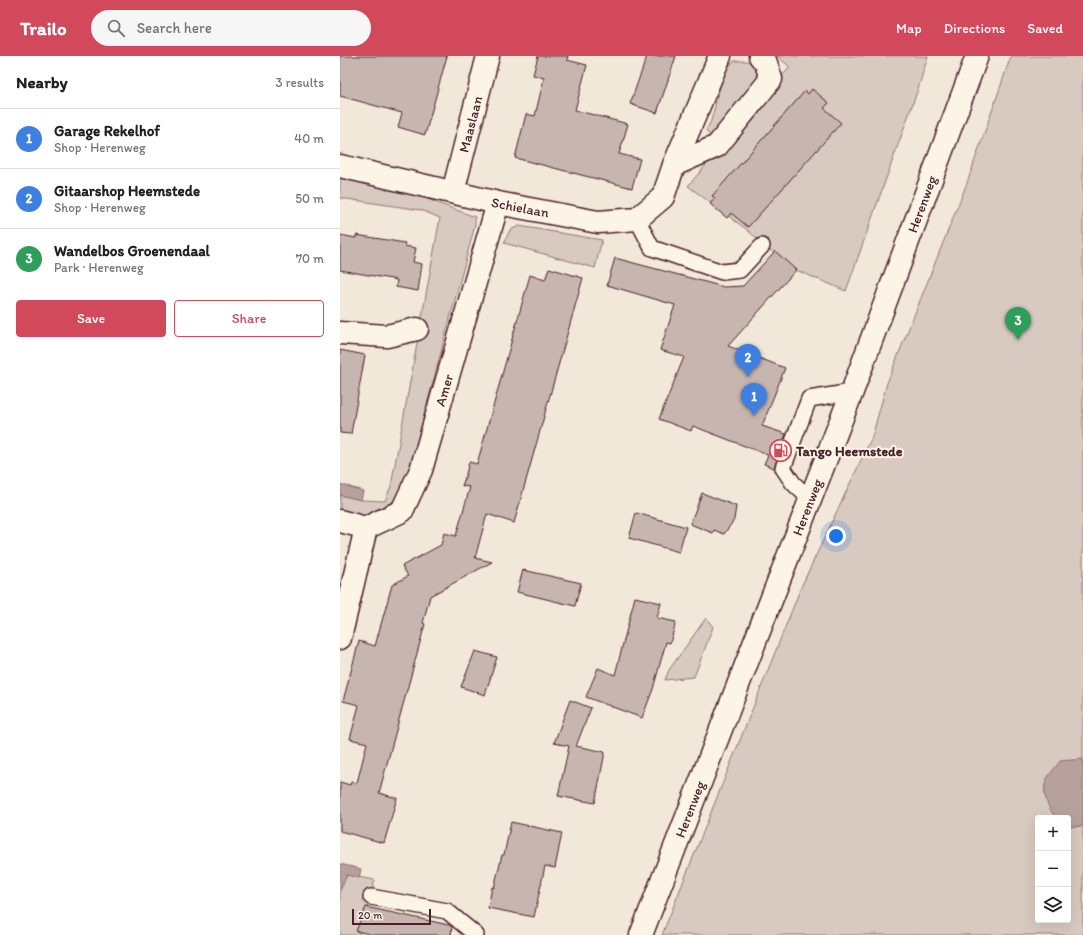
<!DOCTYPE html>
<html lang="en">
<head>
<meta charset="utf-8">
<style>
	:root { --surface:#fff; --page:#f6f6f6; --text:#222; --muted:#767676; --line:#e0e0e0; --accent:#d1495b }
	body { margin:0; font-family:Itim,sans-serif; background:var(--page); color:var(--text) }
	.controls { position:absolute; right:12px; bottom:12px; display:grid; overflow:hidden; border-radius:4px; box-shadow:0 4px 16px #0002 }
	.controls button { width:36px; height:36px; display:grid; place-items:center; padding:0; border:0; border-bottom:1px solid var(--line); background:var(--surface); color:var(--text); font:20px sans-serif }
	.scale { position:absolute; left:12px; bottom:10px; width:79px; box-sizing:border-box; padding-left:4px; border:2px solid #4a1f2b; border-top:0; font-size:11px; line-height:14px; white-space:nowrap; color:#4a1f2b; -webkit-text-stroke:3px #fcf5e5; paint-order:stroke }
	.you { position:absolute; left:496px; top:480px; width:14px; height:14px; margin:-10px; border:3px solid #fff; border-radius:50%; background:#1a73e8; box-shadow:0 0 0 6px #1a73e833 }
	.badge { display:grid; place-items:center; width:26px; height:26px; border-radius:50%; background:var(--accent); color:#fff; font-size:13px; font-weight:700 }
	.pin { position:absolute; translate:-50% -33px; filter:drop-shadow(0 1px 2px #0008) }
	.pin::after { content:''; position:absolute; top:21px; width:14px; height:12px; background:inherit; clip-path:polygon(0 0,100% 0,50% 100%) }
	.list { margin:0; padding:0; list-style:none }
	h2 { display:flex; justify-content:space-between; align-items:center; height:52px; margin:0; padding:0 16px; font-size:17px }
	h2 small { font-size:13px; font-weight:400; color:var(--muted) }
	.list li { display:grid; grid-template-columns:26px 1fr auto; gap:12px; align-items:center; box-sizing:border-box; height:60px; padding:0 16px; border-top:1px solid var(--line) }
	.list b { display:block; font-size:15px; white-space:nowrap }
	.list p { margin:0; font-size:13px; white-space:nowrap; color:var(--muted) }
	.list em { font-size:13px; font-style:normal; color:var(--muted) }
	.actions { display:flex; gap:8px; padding:12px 16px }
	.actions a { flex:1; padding:9px 0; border:1px solid var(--accent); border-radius:4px; text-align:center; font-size:14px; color:var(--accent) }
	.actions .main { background:var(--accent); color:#fff }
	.icon { flex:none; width:22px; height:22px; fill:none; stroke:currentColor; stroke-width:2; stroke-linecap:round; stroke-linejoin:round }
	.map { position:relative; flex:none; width:743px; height:879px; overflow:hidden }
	header { display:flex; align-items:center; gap:24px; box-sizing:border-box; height:56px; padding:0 20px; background:var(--accent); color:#fff }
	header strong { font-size:19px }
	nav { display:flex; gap:22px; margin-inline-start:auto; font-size:14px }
	.search { width:280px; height:36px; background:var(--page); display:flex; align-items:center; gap:10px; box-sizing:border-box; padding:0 14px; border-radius:22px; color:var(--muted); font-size:15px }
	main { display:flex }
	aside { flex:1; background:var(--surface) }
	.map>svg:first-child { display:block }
</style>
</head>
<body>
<header>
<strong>Trailo</strong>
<div class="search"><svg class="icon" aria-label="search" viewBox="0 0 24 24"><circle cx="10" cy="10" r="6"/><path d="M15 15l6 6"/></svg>Search here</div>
<nav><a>Map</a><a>Directions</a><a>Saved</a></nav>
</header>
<main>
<aside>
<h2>Nearby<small>3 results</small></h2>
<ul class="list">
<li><span class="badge" style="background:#3f7fe0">1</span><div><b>Garage Rekelhof</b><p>Shop · Herenweg</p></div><em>40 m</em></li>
<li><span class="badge" style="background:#3f7fe0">2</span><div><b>Gitaarshop Heemstede</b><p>Shop · Herenweg</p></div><em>50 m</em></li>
<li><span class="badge" style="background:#2e9e5b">3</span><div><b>Wandelbos Groenendaal</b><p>Park · Herenweg</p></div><em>70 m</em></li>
</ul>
<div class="actions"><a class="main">Save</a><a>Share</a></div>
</aside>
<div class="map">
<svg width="743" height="879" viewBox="0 0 743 879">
	<rect width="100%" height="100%" fill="#f1e8da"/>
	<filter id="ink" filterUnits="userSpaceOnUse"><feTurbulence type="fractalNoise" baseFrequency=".025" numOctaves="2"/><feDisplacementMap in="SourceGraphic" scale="8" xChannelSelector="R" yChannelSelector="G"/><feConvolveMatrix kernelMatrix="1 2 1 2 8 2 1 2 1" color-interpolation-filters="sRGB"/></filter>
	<g filter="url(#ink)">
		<path fill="#d8cac0" stroke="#917476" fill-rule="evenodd" d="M 437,0 L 588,0 L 578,33 L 506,235 L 451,212 L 406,173 L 348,130 L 450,11 Z
			M 671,0 L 743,0 L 743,879 L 322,879 L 462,529 L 532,381 L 547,327 L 627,127 ZM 698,762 L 728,762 L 728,864 L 698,864 Z
			M 394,5 L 408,5 L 417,14 L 418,26 L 372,82 L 366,75 L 371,65 L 384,16 Z
			M 0,121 L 82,141 L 135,161 L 135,169 L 64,434 L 54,445 L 23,460 L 0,454 L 0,439 L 21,444 L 45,445 L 51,430 L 100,162 L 81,154 L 0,142 Z
			M 179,170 L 262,184 L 255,212 L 164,187 L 170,174 Z
			M 366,562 L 373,571 L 354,621 L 325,624 L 329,614 Z
			M 7,819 L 35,824 L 19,879 L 0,879 L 0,834 Z"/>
		<path fill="#b6a19c" stroke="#8b6d6f" d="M 0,428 L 23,435 L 21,444 L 0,439 Z
			M 743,703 L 743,770 L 728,771 L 728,762 L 717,762 C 711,756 709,752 706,744 C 701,725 709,720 720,705 Z
			M 0,808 L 21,813 L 19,822 L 7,819 L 0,834 Z"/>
		<path fill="#c7b6af" stroke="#4a1f2b" d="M 0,0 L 107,0 L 85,79 L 58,71 L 62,57 L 0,40 Z
			M 198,0 L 228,0 L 227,4 L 247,9 L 235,54 L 288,68 L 279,98 L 300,103 L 292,132 L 175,102 L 186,58 L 195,60 L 204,22 L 193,19 Z
			M 307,0 L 336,0 L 317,57 L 290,48 Z
			M 472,33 L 489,47 L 484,52 L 501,67 L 408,171 L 391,157 L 387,162 L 370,148 L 375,142 L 372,140 L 465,35 L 468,38 Z
			M 0,179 L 16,182 L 16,179 L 65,187 L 64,190 L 76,192 L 73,206 L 82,208 L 78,235 L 56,231 L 57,224 L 0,214 Z
			M 435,195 L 456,214 L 388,290 L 445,312 L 422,370 L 446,378 L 434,412 L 424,408 L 428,399 L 353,370 L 351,375 L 319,363 L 344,301 L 320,294 L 335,249 L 267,229 L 275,202 L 384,231 L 403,230 Z
			M 209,212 L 243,222 L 174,467 L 147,458 L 135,502 L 152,506 L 90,540 L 83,567 L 85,568 L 39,737 L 57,742 L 44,787 L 0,775 L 0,726 L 10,729 L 11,726 L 17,727 L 27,687 L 10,683 L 19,649 L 3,645 L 19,585 L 35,590 L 52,529 L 68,520 L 62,510 L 101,489 L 104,477 L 116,480 L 130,431 L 122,430 L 126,418 L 129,406 L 137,408 L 190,219 L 205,224 Z
			M 0,294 L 25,299 L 11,378 L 0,377 Z
			M 362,437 L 396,450 L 394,464 L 384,478 L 374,474 L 373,477 L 350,468 Z
			M 296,457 L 346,471 L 339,496 L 289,482 Z
			M 183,514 L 241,527 L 235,550 L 177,536 Z
			M 295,541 L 321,547 L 317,562 L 336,566 L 330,587 L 326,586 L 313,633 L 302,662 L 246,641 L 258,612 L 275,619 Z
			M 135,595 L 157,601 L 145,639 L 121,631 Z
			M 230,644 L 251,652 L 236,690 L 265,696 L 255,747 L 218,740 L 229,690 L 214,687 Z
			M 171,766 L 222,777 L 215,812 L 205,810 L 194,861 L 148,852 L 152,831 L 154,832 L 162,799 L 164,799 Z
			M 26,851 L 109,869 L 112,871 L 111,879 L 34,879 L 16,875 Z"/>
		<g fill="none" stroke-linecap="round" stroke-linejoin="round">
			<defs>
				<path id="service" d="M 297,163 L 312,192 L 382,216 L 400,214 L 422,190
					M 470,443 L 453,427 L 443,412 L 469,343 L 512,336
					M 31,841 L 107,855 L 136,879"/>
				<g id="minor">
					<path d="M 334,109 L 377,90 L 431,23 L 426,7 L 420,0"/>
					<path id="s1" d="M 0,110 L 158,147 L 258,166 L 297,163 L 323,141 L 334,109 L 380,0"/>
					<path id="s2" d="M 113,136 L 148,0"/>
					<path d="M 0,277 L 47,280 L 77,273"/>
					<path id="s3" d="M 0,465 L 26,472 L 62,455 L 81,414 L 158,147"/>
					<path d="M 0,582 L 26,472"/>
				</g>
				<g id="primary">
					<path id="s4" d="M 301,879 L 512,336 L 637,0"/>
				</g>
			</defs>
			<use href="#service" stroke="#4a1f2b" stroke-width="18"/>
			<use href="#minor" stroke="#4a1f2b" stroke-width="25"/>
			<use href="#primary" stroke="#4a1f2b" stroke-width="25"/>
			<use href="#service" stroke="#fcf5e5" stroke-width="15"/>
			<use href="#minor" stroke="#fcf5e5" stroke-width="22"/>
			<use href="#primary" stroke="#fcf5e5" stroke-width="22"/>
		</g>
	</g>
	<defs>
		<symbol id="fuel-ring" viewBox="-11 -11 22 22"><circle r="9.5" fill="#fcf5e5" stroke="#d1495b" stroke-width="1.5"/><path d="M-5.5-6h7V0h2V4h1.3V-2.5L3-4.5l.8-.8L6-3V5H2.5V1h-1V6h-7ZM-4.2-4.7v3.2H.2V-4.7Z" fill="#d1495b"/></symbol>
	</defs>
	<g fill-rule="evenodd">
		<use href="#fuel-ring" x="428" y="382" width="25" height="25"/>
	</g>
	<g text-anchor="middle" stroke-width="4" stroke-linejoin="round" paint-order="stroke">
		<g font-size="14" fill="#4a1f2b" stroke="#fcf5e5">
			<text dy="5" stroke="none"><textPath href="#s2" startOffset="70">Maaslaan</textPath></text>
			<text dy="5" stroke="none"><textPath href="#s4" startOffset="783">Herenweg</textPath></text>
			<text dy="5" stroke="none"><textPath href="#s1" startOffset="185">Schielaan</textPath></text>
			<text dy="5" stroke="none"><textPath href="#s3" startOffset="195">Amer</textPath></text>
			<text dy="5" stroke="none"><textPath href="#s4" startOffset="459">Herenweg</textPath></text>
			<text dy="5" stroke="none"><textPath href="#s4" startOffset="135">Herenweg</textPath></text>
		</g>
		<g font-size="14" font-weight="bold" fill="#4a1f2b" stroke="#fcf5e5" text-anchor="start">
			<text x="456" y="400">Tango Heemstede</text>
		</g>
	</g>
</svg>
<div class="controls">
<button>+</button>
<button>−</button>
<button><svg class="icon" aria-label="layers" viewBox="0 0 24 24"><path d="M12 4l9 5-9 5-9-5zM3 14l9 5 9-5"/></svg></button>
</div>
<div class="scale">20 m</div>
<div class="you"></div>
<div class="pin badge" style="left:414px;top:360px;background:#3f7fe0">1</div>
<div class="pin badge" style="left:408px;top:321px;background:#3f7fe0">2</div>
<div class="pin badge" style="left:678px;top:284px;background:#2e9e5b">3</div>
</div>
</main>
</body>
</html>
